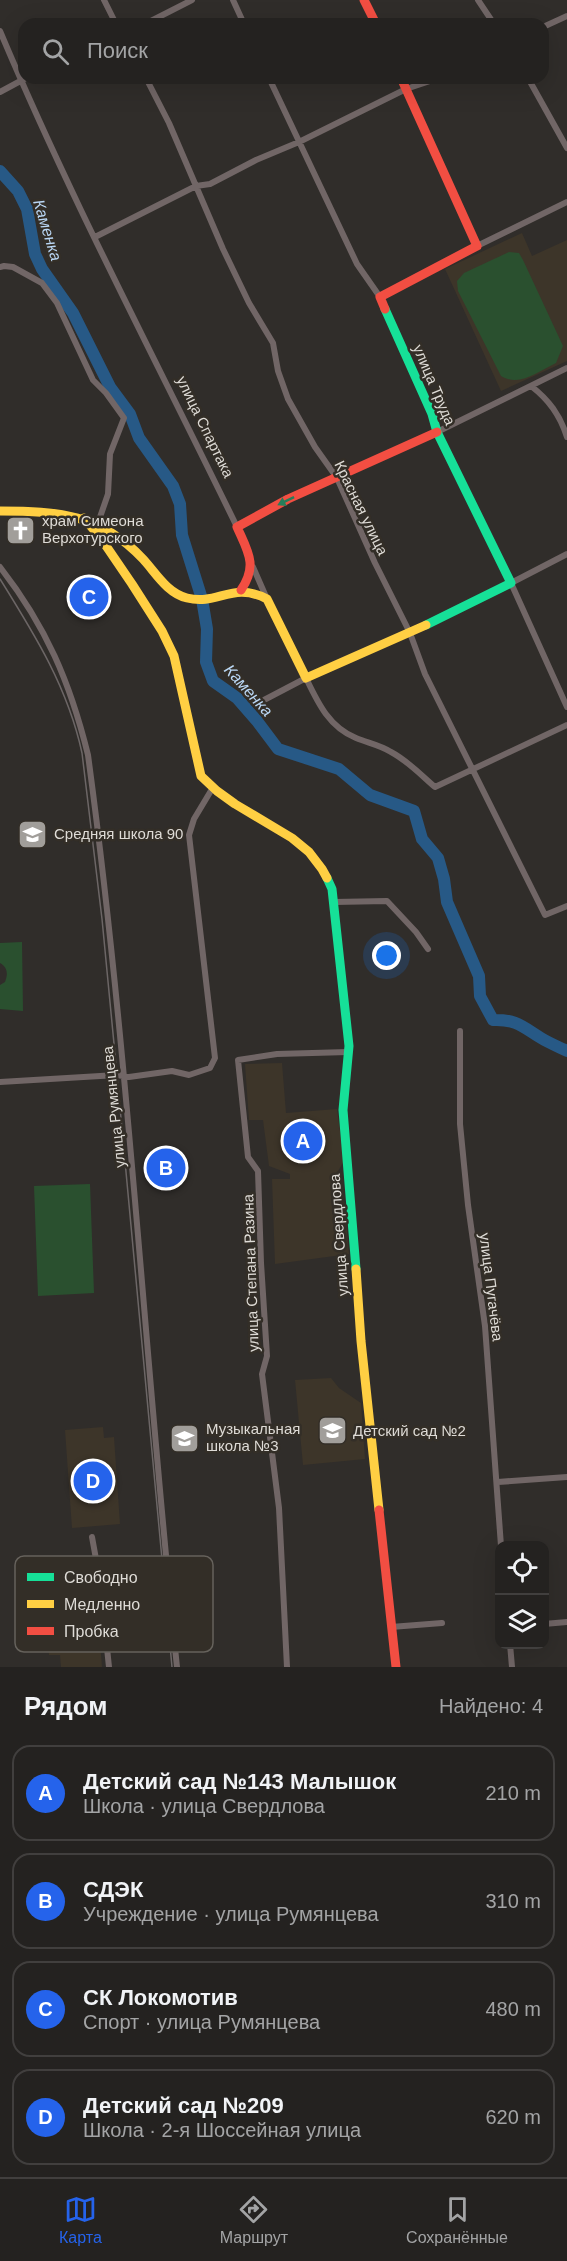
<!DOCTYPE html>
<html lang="ru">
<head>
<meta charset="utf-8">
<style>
	:root { --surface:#242220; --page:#2c2a29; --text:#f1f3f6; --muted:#a3a4a5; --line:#413f3e; --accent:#2563eb }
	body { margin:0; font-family:Arial,sans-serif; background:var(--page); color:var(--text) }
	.controls { position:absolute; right:18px; bottom:18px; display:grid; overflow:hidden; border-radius:12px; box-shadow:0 6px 24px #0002 }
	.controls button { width:54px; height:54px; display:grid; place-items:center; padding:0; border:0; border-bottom:2px solid var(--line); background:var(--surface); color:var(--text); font:30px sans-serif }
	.you { position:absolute; left:387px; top:956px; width:21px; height:21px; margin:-15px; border:4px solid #fff; border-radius:50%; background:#1a73e8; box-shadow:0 0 0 9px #1a73e833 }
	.badge { display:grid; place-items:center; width:39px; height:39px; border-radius:50%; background:var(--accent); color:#fff; font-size:20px; font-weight:700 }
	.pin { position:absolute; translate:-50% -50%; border:3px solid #fff; box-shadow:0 2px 6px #0006 }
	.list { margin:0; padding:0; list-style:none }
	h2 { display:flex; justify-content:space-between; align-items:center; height:78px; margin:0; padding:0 24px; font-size:26px }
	h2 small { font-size:20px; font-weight:400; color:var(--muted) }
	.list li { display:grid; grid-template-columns:39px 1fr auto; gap:18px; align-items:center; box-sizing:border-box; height:96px; margin:0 12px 12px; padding:0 12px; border:2px solid var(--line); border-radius:18px }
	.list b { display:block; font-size:22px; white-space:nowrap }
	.list p { margin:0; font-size:20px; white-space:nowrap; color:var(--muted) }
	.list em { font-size:20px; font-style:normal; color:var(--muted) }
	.icon { flex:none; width:33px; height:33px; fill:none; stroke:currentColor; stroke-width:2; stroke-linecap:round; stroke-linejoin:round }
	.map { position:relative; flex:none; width:567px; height:1667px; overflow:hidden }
	.search { position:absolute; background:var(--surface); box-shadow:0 6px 24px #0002; left:18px; right:18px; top:18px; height:66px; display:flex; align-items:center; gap:15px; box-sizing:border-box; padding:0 21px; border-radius:18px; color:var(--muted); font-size:22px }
	.sheet { height:510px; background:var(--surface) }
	nav { display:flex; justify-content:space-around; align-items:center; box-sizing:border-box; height:84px; border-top:2px solid var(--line); background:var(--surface); font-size:16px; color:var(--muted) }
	nav a { display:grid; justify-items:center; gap:3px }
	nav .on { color:var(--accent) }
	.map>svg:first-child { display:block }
</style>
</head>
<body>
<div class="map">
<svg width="567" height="1667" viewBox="0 0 567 1667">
	<rect width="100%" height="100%" fill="#302d2a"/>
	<path fill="#3d3529" d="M 522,233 L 532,256 L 567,240 L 567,361 L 501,391 L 445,269 Z
		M 282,1063 L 286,1113 L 337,1109 L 344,1161 L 334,1178 L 342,1178 L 349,1254 L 275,1264 L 272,1179 L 290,1179 L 290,1174 L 269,1166 L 263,1120 L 249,1120 L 245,1064 Z
		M 331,1378 L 339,1388 L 361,1403 L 365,1459 L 303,1465 L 295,1380 Z
		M 103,1427 L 104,1438 L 114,1437 L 120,1524 L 72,1528 L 65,1430 Z
		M 95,1580 L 102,1667 L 61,1667 L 60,1655 L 49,1655 L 43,1585 Z"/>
	<path fill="#2a502f" d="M 509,252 L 519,253 L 523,260 L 563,346 L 556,363 C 537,372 520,387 501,376 L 458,291 L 457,281 L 464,273 Z
		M 22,942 L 23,1011 L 0,1009 L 0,985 L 5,982 C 8,975 8,967 0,963 L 0,943 Z
		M 90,1184 L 94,1293 L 38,1296 L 34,1186 Z"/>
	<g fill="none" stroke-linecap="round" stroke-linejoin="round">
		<path stroke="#275986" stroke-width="12" d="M 0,171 L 18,191 L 27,209 L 35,254 L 42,269 L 73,313 L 110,387 L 130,414 L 139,438 L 173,486 L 180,504 L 182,535 L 202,599 L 207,629 L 206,662 L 213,681 L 237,698 L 257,721 L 278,749 L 339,769 L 370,795 L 414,811 L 422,839 L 438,858 L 444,879 L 447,902 L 479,976 L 480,996 L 493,1020 C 516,1019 523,1027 541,1038 C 549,1043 559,1047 567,1051"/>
		<path stroke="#716666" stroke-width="6" d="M 104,0 L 116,24
			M 233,0 L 244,24
			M 478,0 L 494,24
			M 145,24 L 192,0
			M 543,27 L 567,16
			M 0,31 C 71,200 157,362 237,527
			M 146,78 L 169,123 L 223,249 L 249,303 L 273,343 L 278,371 L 288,399 L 315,447 L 337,478 L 375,563 L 410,633 L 425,674 L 545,915 L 567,906
			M 269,78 L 357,264 L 380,297
			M 528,78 L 567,148
			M 0,92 L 26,78
			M 95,237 L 196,186 L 210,184 L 256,160 L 299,142 L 406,89 L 439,78
			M 477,246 L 567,202
			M 0,267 L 4,266 L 13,267 L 42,283 L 57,303 L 93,380 L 106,393 L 124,418 L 110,454 L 108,494 L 98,523
			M 531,386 C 549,400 560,415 567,437
			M 437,432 L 567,368
			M 567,554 L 511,583 L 567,707
			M 0,567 C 46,626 70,682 88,755 C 129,1057 145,1363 177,1667
			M 253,567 L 267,599
			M 264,700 L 306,678 C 318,703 329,727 356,738 C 368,743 380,745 391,752 C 408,761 421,775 435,787 L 567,725
			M 334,902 L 387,901 L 416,932 L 428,949
			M 460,1031 L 460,1124 L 468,1205 L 485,1326 L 501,1546
			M 0,1082 L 117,1075 L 129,1077 L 172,1071 L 189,1075 L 210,1068 L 215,1058 L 189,835 L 194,819 L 212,789
			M 498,1482 L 567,1477
			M 92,1537 L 100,1581 L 109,1667
			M 544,1624 L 567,1622
			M 391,1627 L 442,1623
			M 510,1644 L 512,1667
			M 287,1667 L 279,1508 L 262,1374 L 267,1356 L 261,1263 L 258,1171 L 248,1157 L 238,1060 L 277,1054 L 348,1052"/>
		<path stroke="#16e098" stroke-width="9" d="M 385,309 L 432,414 L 437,432 L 511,583 L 426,625
			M 327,878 L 332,889 L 349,1046 L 343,1110 L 356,1269"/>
		<path stroke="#ffcf43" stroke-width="9" d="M 0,511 C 58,511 101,514 143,559 C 156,573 167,593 187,598 C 218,606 232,581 267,599 L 306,678 L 426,625
			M 84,518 L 100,537 L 132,584 L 162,631 L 174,656 L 201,776 L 217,791 L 235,804 L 292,838 L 309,852 L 322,869 L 327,878
			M 356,1269 L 361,1341 L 379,1510"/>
		<path stroke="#f24e42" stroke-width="9" d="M 364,0 L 376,24
			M 385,309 L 380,297 L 477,246 L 401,78
			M 241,590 C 258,565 248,552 237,527 L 288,499 L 437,432
			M 379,1510 L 396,1667"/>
		<path stroke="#6c6666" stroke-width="1.5" d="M 0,579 C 35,635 68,688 82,753 L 102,919 L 117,1075 L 172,1667"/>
	</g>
	<defs><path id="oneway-solid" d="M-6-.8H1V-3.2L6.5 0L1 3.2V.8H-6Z" transform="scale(1.5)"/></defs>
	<use fill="#267e5a" href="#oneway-solid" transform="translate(286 501) rotate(154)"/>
	<defs>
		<symbol id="church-square" viewBox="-11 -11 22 22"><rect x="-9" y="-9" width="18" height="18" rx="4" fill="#a19e9a" stroke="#332e27"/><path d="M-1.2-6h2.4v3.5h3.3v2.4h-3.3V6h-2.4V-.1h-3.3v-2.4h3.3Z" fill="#fff"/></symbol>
		<symbol id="school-square" viewBox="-11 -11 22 22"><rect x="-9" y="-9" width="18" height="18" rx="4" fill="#a19e9a" stroke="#332e27"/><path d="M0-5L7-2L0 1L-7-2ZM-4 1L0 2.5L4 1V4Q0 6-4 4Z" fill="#fff"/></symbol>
	</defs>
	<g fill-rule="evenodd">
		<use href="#church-square" x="4" y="514" width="33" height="33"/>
		<use href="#school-square" x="16" y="818" width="33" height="33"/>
		<use href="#school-square" x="316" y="1414" width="33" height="33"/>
		<use href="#school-square" x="168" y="1422" width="33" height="33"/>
	</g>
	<g text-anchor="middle" stroke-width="5" stroke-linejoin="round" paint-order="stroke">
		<g font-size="15" fill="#dedbd6" stroke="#332e27">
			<text transform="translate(434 385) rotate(67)" y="5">улица Труда</text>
			<text transform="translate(205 427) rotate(64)" y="5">улица Спартака</text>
			<text transform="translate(361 508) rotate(64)" y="5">Красная улица</text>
			<text transform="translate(114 1107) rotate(-96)" y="5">улица Румянцева</text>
			<text transform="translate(339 1235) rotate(-94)" y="5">улица Свердлова</text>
			<text transform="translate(251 1273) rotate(-92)" y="5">улица Степана Разина</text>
			<text transform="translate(491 1287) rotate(83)" y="5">улица Пугачёва</text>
		</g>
		<g font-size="15" fill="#dedbd6" stroke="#332e27" text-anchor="start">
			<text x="42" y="526">храм Симеона<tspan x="42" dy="17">Верхотурского</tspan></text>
			<text x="54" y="839">Средняя школа 90</text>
			<text x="206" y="1434">Музыкальная<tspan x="206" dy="17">школа №3</tspan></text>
			<text x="353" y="1436">Детский сад №2</text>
		</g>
		<g font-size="16" font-style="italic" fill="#bad7f5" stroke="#332e27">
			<text transform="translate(48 230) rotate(73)" y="6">Каменка</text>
			<text transform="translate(249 690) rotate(48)" y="6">Каменка</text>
		</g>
	</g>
	<rect x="15" y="1556" width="198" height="96" rx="9" fill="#332e27" stroke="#66625c" stroke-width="1.5"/>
	<rect x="27" y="1573" width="27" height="8" fill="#16e098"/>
	<rect x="27" y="1600" width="27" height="8" fill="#ffcf43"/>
	<rect x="27" y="1627" width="27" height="8" fill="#f24e42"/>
	<g font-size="16" fill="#dedbd6">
		<text x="64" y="1583">Свободно</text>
		<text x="64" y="1610">Медленно</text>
		<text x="64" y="1637">Пробка</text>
	</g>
</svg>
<div class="controls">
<button><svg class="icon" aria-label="locate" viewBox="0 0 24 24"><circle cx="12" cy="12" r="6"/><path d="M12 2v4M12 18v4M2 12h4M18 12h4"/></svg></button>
<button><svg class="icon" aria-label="layers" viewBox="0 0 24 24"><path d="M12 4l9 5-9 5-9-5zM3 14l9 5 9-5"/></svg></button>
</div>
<div class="you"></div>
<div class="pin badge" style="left:303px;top:1141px">A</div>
<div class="pin badge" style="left:166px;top:1168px">B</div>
<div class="pin badge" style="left:89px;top:597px">C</div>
<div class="pin badge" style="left:93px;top:1481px">D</div>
<div class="search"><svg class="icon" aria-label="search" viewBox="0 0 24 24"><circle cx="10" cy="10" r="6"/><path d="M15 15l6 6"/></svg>Поиск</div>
</div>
<section class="sheet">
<h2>Рядом<small>Найдено: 4</small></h2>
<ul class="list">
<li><span class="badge">A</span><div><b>Детский сад №143 Малышок</b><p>Школа · улица Свердлова</p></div><em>210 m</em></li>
<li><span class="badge">B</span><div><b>СДЭК</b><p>Учреждение · улица Румянцева</p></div><em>310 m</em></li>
<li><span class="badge">C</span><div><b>СК Локомотив</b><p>Спорт · улица Румянцева</p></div><em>480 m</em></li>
<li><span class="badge">D</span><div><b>Детский сад №209</b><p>Школа · 2-я Шоссейная улица</p></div><em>620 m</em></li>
</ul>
</section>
<nav>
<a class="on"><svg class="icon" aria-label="map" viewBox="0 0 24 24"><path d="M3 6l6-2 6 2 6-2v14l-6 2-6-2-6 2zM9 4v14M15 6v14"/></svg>Карта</a>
<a><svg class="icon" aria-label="directions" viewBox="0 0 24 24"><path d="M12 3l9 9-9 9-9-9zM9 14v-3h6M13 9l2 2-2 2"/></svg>Маршрут</a>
<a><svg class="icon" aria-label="saved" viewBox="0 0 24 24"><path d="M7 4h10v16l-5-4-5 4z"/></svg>Сохранённые</a>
</nav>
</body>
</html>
